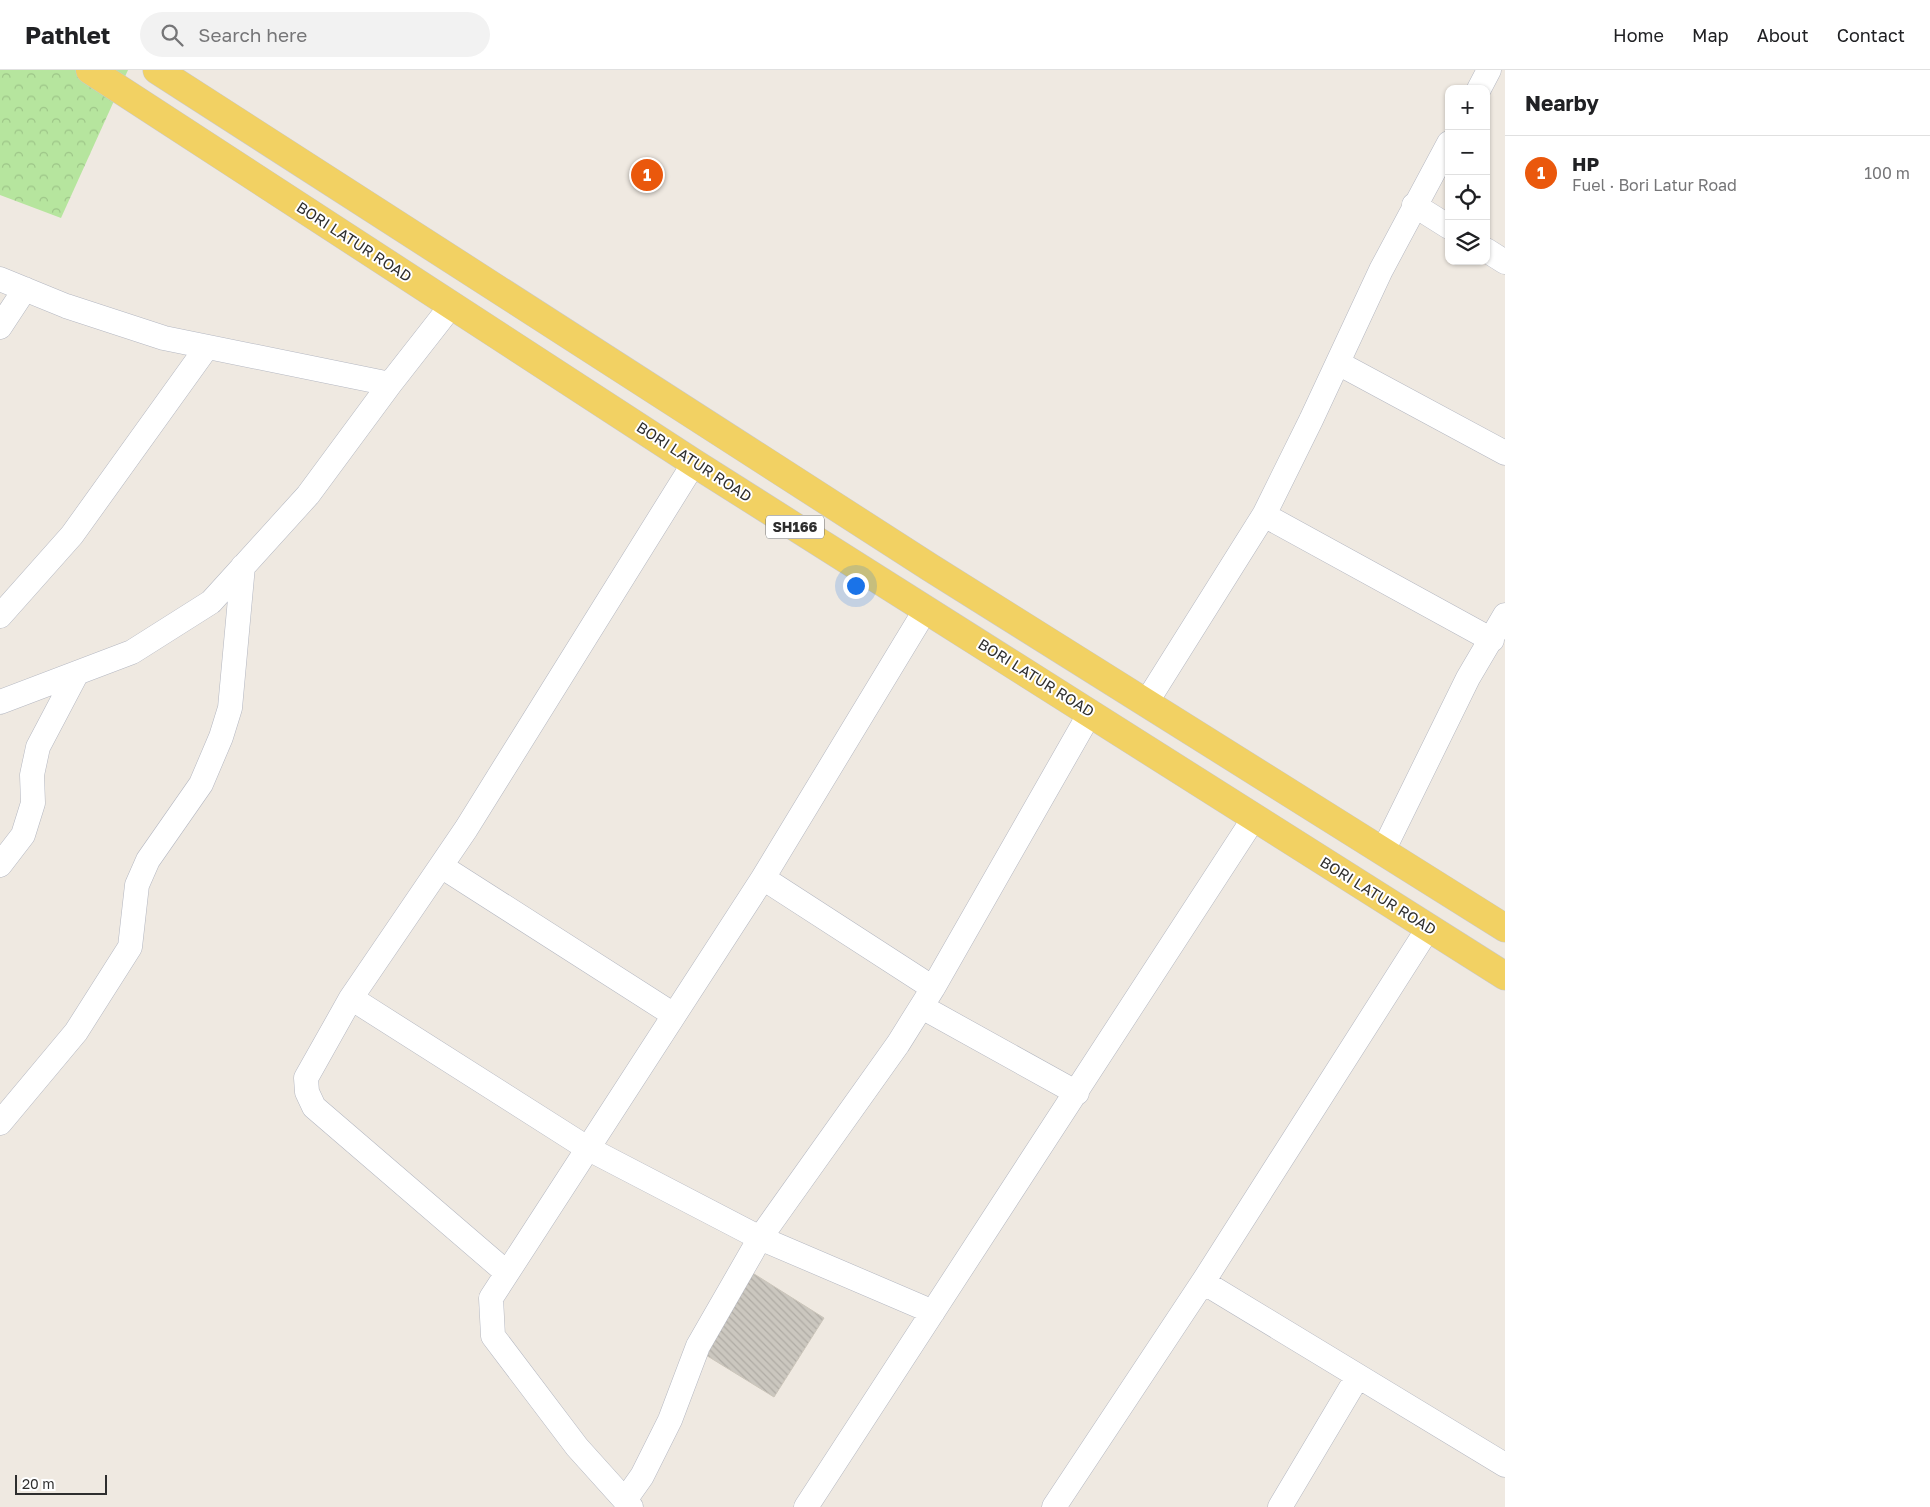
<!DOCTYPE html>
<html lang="en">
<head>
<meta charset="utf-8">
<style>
	:root { --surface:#fff; --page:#f2f2f2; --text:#202124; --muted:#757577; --line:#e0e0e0; --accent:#ea580c }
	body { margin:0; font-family:"Golos Text",sans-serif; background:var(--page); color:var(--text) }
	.controls { position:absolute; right:15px; top:15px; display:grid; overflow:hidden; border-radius:10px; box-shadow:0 1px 4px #0004 }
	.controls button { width:45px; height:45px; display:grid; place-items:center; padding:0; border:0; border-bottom:1px solid var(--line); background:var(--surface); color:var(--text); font:25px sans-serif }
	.scale { position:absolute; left:15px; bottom:12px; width:92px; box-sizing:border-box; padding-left:5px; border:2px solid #2e2e2e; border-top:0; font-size:14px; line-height:18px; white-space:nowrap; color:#2e2e2e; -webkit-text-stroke:4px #fff; paint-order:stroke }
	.you { position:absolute; left:855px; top:515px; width:18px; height:18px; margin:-12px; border:4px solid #fff; border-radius:50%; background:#1a73e8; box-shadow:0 0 0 8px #1a73e833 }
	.badge { display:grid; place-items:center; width:32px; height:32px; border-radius:50%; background:var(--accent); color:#fff; font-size:16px; font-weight:700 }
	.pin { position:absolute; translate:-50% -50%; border:2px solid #fff; box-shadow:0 1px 5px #0006 }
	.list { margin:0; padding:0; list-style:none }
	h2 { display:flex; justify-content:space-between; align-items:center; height:65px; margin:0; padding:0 20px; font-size:21px }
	h2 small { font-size:16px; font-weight:400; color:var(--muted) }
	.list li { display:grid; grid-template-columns:32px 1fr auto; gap:15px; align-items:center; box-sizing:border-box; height:75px; padding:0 20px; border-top:1px solid var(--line) }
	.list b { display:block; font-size:19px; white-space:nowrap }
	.list p { margin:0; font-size:16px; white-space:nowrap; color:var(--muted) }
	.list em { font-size:16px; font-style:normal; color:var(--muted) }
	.icon { flex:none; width:28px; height:28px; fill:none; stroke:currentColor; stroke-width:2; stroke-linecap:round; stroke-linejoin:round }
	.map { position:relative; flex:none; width:1505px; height:1437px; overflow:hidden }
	header { display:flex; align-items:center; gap:30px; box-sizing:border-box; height:70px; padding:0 25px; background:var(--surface); border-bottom:1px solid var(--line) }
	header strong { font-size:24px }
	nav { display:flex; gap:28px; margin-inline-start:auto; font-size:18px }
	.search { width:350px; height:45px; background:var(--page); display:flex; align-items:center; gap:12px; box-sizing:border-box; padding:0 18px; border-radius:28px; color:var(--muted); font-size:19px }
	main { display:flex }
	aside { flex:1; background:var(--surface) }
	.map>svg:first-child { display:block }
</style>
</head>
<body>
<header>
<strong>Pathlet</strong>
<div class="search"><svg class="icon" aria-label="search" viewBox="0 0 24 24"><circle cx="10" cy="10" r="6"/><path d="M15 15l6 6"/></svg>Search here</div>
<nav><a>Home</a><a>Map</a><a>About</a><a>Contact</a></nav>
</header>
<main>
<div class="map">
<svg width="1505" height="1437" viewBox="0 0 1505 1437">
	<defs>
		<pattern id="forest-crowns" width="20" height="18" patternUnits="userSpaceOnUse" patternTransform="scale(1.25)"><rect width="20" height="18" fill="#b6e59e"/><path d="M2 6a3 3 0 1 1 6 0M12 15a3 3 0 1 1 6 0" fill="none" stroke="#9dc588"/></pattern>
		<pattern id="building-back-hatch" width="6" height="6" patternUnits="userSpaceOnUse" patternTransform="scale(1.25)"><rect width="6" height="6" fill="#cbc7bf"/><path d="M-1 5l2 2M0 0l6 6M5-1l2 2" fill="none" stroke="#afaba4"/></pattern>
	</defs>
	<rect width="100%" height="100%" fill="#efe9e1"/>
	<path fill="url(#forest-crowns)" d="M 0,0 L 128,0 L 61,148 L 0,125 Z"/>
	<path fill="url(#building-back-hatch)" stroke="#cbc5ba" d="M 751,1202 L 824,1248 L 774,1327 L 701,1282 Z"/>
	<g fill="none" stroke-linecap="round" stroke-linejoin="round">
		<defs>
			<path id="street" d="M 1479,19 L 1489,0
				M 1414,135 L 1449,157
				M 1486,180 L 1505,192
				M 0,209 L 66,236 L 164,268 L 390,314
				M 0,257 L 25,219
				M 1338,293 L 1505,383
				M 1264,445 L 1492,570
				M 0,546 L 72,465 L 207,277
				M 0,632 L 132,582 L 211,532 L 308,425 L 390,314 L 451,236
				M 1146,633 L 1264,445 L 1311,350 L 1381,200 L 1449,73
				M 1383,781 L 1468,608 L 1505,545
				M 0,795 L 23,765 L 33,733 L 32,705 L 38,677 L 77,603
				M 441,796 L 674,945
				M 763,808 L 933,918 L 1090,643
				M 1429,857 L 1203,1212 L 1505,1395
				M 351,928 L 587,1078 L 760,1168 L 933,1242
				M 922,937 L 1077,1023
				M 0,1053 L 76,962 L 130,877 L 137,815 L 148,790 L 201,714 L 221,667 L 230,638 L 243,496
				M 507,1203 L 314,1037 L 307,1022 L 306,1008 L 351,928 L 466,759 L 694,393
				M 625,1430 L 642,1406 L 670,1350 L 698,1276 L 760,1168 L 898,974 L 933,918
				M 631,1437 L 577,1377 L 493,1266 L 491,1228 L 763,808 L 926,539
				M 806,1437 L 1254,748
				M 1054,1437 L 1203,1212
				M 1280,1437 L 1358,1306"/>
			<path id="primary" d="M 90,0 L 694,393 L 1505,906
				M 157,0 L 931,498 L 1505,858"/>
		</defs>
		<use href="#street" stroke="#b4b7c1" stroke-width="25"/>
		<use href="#primary" stroke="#c9c9c9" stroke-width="29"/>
		<use href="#street" stroke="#fff" stroke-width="24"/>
		<use href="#primary" stroke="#f2d163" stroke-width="28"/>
	</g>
	<g text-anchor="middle" stroke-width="4" stroke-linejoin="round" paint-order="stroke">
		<rect fill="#fff" stroke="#6d6d6d" stroke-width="1" x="766" y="445.5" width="58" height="23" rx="4"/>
		<g font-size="14" font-weight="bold" fill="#2e2e2e">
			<text x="795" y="462">SH166</text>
		</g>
		<g font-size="15" fill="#2e2e2e" stroke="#fff">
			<text transform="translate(354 172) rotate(33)" y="5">BORI LATUR ROAD</text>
			<text transform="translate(694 392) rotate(33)" y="5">BORI LATUR ROAD</text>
			<text transform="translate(1036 608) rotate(32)" y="5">BORI LATUR ROAD</text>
			<text transform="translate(1378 826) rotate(32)" y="5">BORI LATUR ROAD</text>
		</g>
	</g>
</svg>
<div class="controls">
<button>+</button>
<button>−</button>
<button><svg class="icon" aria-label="locate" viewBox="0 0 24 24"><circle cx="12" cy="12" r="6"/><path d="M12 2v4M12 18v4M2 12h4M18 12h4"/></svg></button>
<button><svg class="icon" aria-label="layers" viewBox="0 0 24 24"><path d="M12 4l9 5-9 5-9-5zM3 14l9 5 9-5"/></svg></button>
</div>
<div class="scale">20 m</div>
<div class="you"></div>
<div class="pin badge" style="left:647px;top:105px">1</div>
</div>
<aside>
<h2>Nearby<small></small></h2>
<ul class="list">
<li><span class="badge">1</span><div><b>HP</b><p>Fuel · Bori Latur Road</p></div><em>100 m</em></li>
</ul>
</aside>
</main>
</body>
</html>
